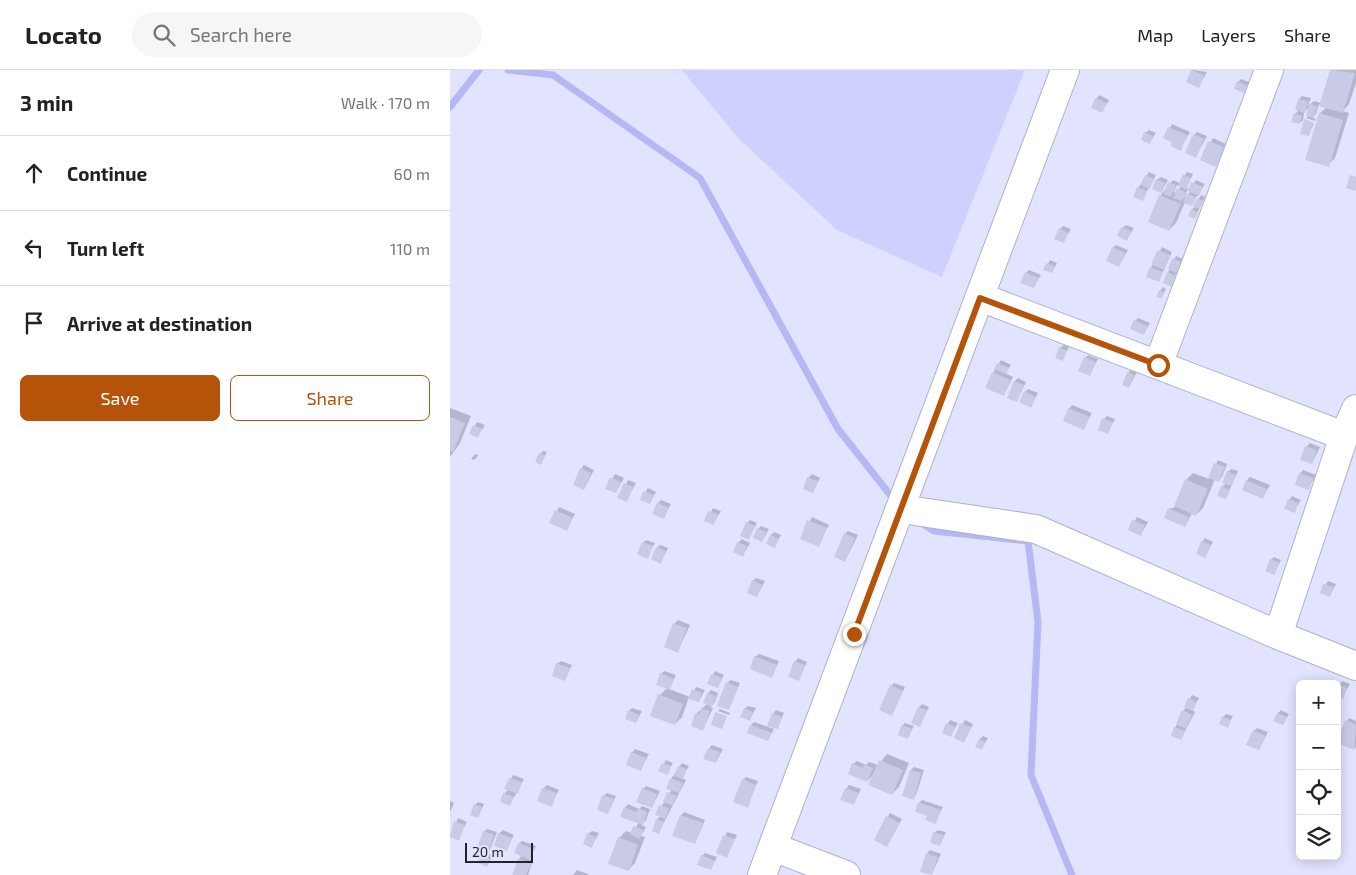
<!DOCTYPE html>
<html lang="en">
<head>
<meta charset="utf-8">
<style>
	:root { --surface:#fff; --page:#f6f6f6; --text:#222; --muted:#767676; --line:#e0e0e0; --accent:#b45309 }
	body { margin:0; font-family:"Exo 2",sans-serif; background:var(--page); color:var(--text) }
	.controls { position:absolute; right:15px; bottom:15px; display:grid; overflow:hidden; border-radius:8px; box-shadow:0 2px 12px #0003 }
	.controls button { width:45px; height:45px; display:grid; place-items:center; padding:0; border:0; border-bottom:1px solid var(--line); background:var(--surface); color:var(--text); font:25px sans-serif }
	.scale { position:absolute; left:15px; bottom:12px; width:68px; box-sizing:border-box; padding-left:5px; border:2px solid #22232c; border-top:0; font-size:14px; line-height:18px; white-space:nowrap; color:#22232c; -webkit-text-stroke:4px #e2e4ff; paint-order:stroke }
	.stop { position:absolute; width:15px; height:15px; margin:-11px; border:4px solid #b45309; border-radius:50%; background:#fff }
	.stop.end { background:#b45309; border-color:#fff; box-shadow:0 1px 5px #0008 }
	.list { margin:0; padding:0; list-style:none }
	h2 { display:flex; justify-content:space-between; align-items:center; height:65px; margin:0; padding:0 20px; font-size:21px }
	h2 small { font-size:16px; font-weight:400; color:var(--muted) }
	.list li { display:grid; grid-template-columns:32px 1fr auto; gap:15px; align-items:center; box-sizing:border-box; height:75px; padding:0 20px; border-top:1px solid var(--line) }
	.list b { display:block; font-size:19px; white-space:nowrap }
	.list em { font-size:16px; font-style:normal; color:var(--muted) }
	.actions { display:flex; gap:10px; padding:15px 20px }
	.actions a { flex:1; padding:11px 0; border:1px solid var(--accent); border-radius:8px; text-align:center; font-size:18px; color:var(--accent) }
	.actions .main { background:var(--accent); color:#fff }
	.icon { flex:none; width:28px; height:28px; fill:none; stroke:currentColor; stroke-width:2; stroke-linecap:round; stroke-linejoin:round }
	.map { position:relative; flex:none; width:906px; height:805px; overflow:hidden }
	header { display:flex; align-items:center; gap:30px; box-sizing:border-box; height:70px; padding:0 25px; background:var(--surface); border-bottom:1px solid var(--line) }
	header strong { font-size:24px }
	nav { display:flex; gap:28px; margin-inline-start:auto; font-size:18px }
	.search { width:350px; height:45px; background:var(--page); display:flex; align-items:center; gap:12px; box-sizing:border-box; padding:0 18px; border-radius:28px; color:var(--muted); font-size:19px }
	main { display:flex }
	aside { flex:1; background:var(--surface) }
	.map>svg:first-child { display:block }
</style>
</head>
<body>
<header>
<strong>Locato</strong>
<div class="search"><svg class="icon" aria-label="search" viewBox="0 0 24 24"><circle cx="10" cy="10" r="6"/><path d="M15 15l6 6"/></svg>Search here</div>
<nav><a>Map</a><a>Layers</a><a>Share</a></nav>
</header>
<main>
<aside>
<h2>3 min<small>Walk · 170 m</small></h2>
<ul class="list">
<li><svg class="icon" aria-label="ahead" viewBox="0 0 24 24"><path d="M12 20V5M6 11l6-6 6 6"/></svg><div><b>Continue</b></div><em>60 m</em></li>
<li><svg class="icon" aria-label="left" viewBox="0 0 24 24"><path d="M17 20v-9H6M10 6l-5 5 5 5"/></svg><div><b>Turn left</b></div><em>110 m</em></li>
<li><svg class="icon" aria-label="arrive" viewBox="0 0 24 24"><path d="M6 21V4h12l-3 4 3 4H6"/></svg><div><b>Arrive at destination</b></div></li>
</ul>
<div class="actions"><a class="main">Save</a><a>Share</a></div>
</aside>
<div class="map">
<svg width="906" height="805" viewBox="0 0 906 805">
	<rect width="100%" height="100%" fill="#e2e4ff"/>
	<path fill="#ced1fd" d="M 232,0 L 575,0 L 492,207 L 387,160 L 289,69 Z"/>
	<path fill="#0003" fill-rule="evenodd" d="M 742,0 L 757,2 L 749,16 L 737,11 Z
		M 882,0 L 906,0 L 906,13 L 899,34 L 893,41 L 899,43 L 885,88 L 878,95 L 870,43 L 877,37 L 869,34 L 866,44 L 862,48 L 866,49 L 865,51 L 856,48 L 859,46 L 860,36 L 854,42 L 853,50 L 850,53 L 845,44 L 849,40 L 849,29 L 852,26 L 861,28 L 858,36 L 864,31 L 871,33 Z
		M 791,9 L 799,12 L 793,22 L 788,12 Z
		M 649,25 L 659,30 L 652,42 L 646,29 Z
		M 855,51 L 864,54 L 858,65 Z
		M 722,54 L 740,62 L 730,79 L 724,72 L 715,68 Z
		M 699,60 L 706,63 L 700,72 L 695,63 Z
		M 747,62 L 757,66 L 746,86 L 744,65 Z
		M 763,68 L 776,74 L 766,95 L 752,89 Z
		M 699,102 L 706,105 L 693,129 L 688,118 Z
		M 737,102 L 743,104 L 736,118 L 740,119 L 746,110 L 755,114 L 741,135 L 735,132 L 726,153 L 719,160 L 710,126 L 723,110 L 730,113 ZM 727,115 L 731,116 L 727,123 L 724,122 ZM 738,119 L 741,121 L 734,128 Z
		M 711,107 L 718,110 L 711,122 L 707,110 Z
		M 751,125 L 755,127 L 745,148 L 742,140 Z
		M 676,155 L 684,158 L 677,169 L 672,158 Z
		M 613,156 L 621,159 L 614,171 L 610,159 Z
		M 666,175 L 678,180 L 669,195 L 663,178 Z
		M 712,177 L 722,182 L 709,211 L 701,198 Z
		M 726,186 L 733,189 L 721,215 L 718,203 Z
		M 600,190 L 607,193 L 602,202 L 595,199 Z
		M 579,200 L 591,205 L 584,217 L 576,203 Z
		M 713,217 L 716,219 L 711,228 L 710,221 Z
		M 688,248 L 700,253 L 694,264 L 685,251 Z
		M 614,275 L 619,277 L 612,289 L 610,278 Z
		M 638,285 L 648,289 L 640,304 L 635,288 Z
		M 551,290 L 561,295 L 555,303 L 563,307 L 554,324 L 543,303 Z
		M 681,300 L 687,302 L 679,317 L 678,303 Z
		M 568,308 L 576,312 L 567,330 L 565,311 Z
		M 578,319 L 588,323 L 581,336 L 575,322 Z
		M 622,335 L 642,343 L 633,359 L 619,339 Z
		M 0,338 L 21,346 L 10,373 L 0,387 Z
		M 657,346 L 665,349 L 657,363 L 654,349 Z
		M 27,352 L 35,355 L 28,366 L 21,363 Z
		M 860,373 L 870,377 L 862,393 L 856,377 Z
		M 93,381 L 97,382 L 91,393 L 90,384 Z
		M 25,384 L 28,385 L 27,387 L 24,390 L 21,389 Z
		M 768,390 L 777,394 L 772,407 L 768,411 L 765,409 L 753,438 L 746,445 L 742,443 L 735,456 L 719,439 L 725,437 L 736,410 L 743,403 L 759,409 Z
		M 134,395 L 144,400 L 134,419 L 131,399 Z
		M 781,399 L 788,401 L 776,428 L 772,417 L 776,413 L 778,402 Z
		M 853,400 L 866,405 L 858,419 L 850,404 Z
		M 165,404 L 174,408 L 166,422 L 157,418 Z
		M 362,404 L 370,408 L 363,422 L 358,408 Z
		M 800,407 L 820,415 L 813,427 L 797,410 Z
		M 178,410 L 186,413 L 176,431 L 169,427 Z
		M 198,418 L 206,422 L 200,432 L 191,429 Z
		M 842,426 L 851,430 L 844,441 L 839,430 Z
		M 211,430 L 221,434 L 213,448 L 208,433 Z
		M 109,437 L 125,444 L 116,459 L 101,453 Z
		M 263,438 L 271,441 L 263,454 L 256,451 Z
		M 362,447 L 379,455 L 368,475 L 351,468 Z
		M 687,447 L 698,452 L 691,464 L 679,460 Z
		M 300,450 L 307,453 L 299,468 L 297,453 Z
		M 311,456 L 319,459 L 312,471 L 308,459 Z
		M 398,461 L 408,465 L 395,491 L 395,464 Z
		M 324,462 L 331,465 L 325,476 L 321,465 Z
		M 755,468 L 763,472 L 755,487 L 752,472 Z
		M 292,469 L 300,473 L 293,485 L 288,473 Z
		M 196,470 L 205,473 L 197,487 L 193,473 Z
		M 210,475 L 218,478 L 211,492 L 207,478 Z
		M 824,487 L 831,490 L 824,504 L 821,490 Z
		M 306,508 L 315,511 L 307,526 L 303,511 Z
		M 878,511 L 886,514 L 880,525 L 871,522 Z
		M 228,550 L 240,555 L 228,581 L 224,554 Z
		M 309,584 L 329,591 L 322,606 L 305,587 Z
		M 348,588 L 357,592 L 349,610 L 345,592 Z
		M 111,591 L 122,595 L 115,610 L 107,594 Z
		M 214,601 L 226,605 L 219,619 L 240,627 L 246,617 L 255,620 L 249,631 L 239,627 L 232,647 L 225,654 L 210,625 L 217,618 L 211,604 Z
		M 265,601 L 274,605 L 268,617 L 258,613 Z
		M 281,610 L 290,613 L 279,639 L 277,613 Z
		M 892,611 L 900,614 L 892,628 L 887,626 L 887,619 Z
		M 444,613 L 455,617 L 442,644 L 441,616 Z
		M 261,620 L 268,623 L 265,632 L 260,637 L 263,638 L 253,659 L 246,644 L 257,634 L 258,624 Z
		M 742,625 L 749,628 L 742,640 L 745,642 L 731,669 L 725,658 Z
		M 472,634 L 479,637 L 470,655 L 469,638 Z
		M 298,636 L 306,638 L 300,649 L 295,639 Z
		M 182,638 L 192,641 L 186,652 L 179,641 Z
		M 270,639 L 280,643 L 279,645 L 268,641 Z
		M 326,640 L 334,643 L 327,658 L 323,644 Z
		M 831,640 L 839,644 L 833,654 L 828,643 Z
		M 776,644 L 783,646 L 777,657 L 773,647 Z
		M 899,648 L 906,651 L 906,677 L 904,679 L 887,672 Z
		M 500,650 L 508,653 L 501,665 L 493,662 Z
		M 515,650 L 523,654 L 514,671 L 505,668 Z
		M 304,652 L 324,659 L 318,670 L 301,655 Z
		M 455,653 L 464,656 L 458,667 L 452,656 Z
		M 807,658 L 818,662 L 809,679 L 804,661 Z
		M 533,666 L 538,668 L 532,678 L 530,669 Z
		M 262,675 L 273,679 L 266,692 L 259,678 Z
		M 185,679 L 199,684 L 191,699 L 182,683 Z
		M 437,684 L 459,693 L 449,717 L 442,724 L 424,704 L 417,711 L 403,694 L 407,691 L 416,695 L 419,692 L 428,695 Z
		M 216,690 L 223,693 L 217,703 L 210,701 Z
		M 232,693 L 239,696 L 232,708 L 236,710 L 209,762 L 207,749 L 211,746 L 207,744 L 222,719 L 221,709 Z
		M 464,697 L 474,700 L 466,725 L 463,728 L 461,700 Z
		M 63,705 L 74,709 L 60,735 L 54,724 L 59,719 L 56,718 Z
		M 296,707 L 308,711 L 297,736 L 293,710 Z
		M 97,715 L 109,720 L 101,735 L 93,719 Z
		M 399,715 L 411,719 L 404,733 L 396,719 Z
		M 196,716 L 210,721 L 202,737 L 193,719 Z
		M 157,723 L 166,726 L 158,743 L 153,726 Z
		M 472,730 L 493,737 L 485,752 L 469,733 Z
		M 0,731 L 4,733 L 0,742 Z
		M 28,732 L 34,734 L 28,747 L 25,735 Z
		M 178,734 L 189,739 L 192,736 L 200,739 L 196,750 L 191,755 L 196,757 L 191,766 L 195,767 L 185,793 L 178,800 L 169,768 L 176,761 L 182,763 L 189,752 L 175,738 Z
		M 234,742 L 255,750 L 245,773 L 231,746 Z
		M 440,743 L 452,749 L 437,775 L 426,769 Z
		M 8,748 L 17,752 L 8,769 L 0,766 Z
		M 37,759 L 47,762 L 38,784 L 43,785 L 37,796 L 33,784 L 34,762 Z
		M 53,760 L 64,765 L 57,779 L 49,764 Z
		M 488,760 L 496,762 L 490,775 L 484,763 Z
		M 142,761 L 149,763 L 142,776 L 138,764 Z
		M 277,762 L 287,765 L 277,786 L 268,783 Z
		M 72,771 L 86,776 L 79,789 L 83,790 L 78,805 L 63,805 L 69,789 L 72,785 L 69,774 Z
		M 480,780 L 491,784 L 482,804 L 477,784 Z
		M 255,783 L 267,787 L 261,799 L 252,786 Z
		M 127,800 L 138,804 L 138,805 L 123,805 Z"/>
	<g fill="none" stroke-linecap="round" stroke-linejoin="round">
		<path stroke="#b5b8f4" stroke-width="7" d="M 58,0 L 103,5 L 250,108 L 388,359 L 445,431
			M 0,37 L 29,0
			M 470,452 L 484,461 L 578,471 L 588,552 L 581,705 L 622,805"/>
	</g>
	<path fill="#c9cae5" d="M 741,0 L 754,5 L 749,18 L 736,12 Z
		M 880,0 L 905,3 L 893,43 L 869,36 Z
		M 787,11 L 797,16 L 794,23 L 784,19 Z
		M 645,28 L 657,33 L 652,43 L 641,38 Z
		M 848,29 L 858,31 L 855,43 L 845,40 Z
		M 859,34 L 867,36 L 864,48 L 856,46 Z
		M 844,43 L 852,46 L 850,54 L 841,52 Z
		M 869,43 L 893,50 L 879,97 L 855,90 Z
		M 854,49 L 863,52 L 859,66 L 850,64 Z
		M 718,57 L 737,65 L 731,81 L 721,76 L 722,72 L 713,68 Z
		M 694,62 L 703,66 L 700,74 L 691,70 Z
		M 743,64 L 754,69 L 746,88 L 735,83 Z
		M 758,71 L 774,77 L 766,97 L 750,90 Z
		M 733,104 L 741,108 L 736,120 L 728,116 Z
		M 695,105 L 704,109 L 700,119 L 690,115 Z
		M 900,105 L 906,107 L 906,121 L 896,118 Z
		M 706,109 L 715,113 L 711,123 L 702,119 Z
		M 718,112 L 726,115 L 721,127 L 714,124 Z
		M 741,112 L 753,117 L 749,126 L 738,121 Z
		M 687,117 L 697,121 L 693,131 L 683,127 Z
		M 727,118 L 736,122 L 732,131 L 723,128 Z
		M 737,123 L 746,127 L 742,136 L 733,133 Z
		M 709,125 L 731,134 L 719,161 L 698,152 Z
		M 747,128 L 753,131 L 749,139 L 743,137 Z
		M 741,139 L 748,142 L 745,149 L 738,146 Z
		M 671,157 L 681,161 L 677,171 L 667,166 Z
		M 609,158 L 618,163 L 614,173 L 604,169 Z
		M 662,177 L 675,183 L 669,197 L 656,191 Z
		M 708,180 L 720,185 L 714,200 L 701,194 Z
		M 722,188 L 731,192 L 726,203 L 718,199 Z
		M 596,193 L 605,196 L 602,203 L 593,200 Z
		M 700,197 L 713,202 L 709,212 L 696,207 Z
		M 575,202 L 589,208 L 584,218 L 570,213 Z
		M 717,202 L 726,206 L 722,217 L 713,213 Z
		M 709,220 L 714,222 L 711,229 L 706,227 Z
		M 684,250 L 698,256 L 694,265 L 680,259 Z
		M 609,277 L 617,281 L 613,291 L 605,288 Z
		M 634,287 L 646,292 L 640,306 L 628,301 Z
		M 547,293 L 559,298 L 556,304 L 544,299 Z
		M 542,302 L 560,310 L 554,326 L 535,318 Z
		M 677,302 L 684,305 L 679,318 L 672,315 Z
		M 564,311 L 574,315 L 567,332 L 557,328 Z
		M 574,321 L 586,327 L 581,338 L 569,332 Z
		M 618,338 L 640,347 L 634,360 L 613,351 Z
		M 0,347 L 15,353 L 3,382 L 0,380 Z
		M 652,348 L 663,352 L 658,364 L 648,360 Z
		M 23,355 L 32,359 L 28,368 L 19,364 Z
		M 855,376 L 867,380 L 862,394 L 850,390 Z
		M 89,383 L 95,386 L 91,395 L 85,392 Z
		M 764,393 L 775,397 L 769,412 L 758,408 Z
		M 130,398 L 141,403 L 134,420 L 123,415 Z
		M 777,401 L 786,405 L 781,416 L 772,413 Z
		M 849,403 L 863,408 L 859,420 L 845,415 Z
		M 160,407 L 171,412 L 166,423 L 155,419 Z
		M 357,407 L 368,411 L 363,423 L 353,419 Z
		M 735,409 L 758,419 L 746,446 L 724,436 Z
		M 796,410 L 817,419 L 813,429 L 792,420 Z
		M 174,413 L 183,417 L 177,432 L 167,428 Z
		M 771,416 L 780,420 L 776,429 L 767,426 Z
		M 193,421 L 204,425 L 200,434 L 190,430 Z
		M 838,429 L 848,433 L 845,443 L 834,439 Z
		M 207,432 L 219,438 L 214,449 L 202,444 Z
		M 718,438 L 739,447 L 735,457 L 714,448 Z
		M 105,440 L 123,448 L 117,461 L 99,453 Z
		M 258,441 L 268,444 L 264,455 L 254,451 Z
		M 357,450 L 377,458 L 369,477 L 350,469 Z
		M 682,450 L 695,455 L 691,466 L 678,460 Z
		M 296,452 L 305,456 L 299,470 L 290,466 Z
		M 307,458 L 316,462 L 312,472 L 303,468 Z
		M 394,463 L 405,468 L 395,492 L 384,487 Z
		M 320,465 L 329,469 L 325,478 L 316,474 Z
		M 751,471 L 761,475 L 755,488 L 746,484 Z
		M 192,472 L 203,476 L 198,489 L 187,484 Z
		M 287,472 L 297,476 L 293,487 L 283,482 Z
		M 206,477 L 216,481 L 211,494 L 201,489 Z
		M 820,489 L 829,493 L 824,505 L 815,501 Z
		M 302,510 L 312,515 L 307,527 L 297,523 Z
		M 873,514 L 884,517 L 880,527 L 870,523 Z
		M 223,553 L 237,558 L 228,583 L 214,577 Z
		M 304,586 L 327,595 L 322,608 L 300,599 Z
		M 344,591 L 355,595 L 349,611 L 338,607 Z
		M 106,593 L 120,598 L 115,611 L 102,606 Z
		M 210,603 L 224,609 L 220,620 L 206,615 Z
		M 261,604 L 272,608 L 268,618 L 257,614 Z
		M 276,612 L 288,617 L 279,640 L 267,636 Z
		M 888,614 L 897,618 L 893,629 L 887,627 Z
		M 440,615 L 453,621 L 442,646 L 429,640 Z
		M 242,619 L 252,623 L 249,632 L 238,629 Z
		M 257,623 L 266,626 L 262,637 L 253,633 Z
		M 208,624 L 233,634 L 225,655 L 200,646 Z
		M 738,628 L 747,632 L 743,641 L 734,637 Z
		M 468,637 L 477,640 L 470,657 L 461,653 Z
		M 251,638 L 260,641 L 253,661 L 241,656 L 245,643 L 249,645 Z
		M 294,638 L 303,642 L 300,651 L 290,647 Z
		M 178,640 L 189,645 L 186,653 L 175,649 Z
		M 732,640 L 742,645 L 736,659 L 726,654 Z
		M 265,642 L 277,646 L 272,659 L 261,655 Z
		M 322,643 L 332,647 L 328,659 L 317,656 Z
		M 827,643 L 837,647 L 833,655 L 823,651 Z
		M 772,646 L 781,650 L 778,658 L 769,654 Z
		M 895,650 L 906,655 L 904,680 L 887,673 Z
		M 496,653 L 505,657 L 501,667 L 492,663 Z
		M 510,653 L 521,657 L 514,673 L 504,668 Z
		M 300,655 L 322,663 L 318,671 L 297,663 Z
		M 451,655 L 462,659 L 458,669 L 448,665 Z
		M 724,657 L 735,661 L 731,670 L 721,666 Z
		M 803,660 L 816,666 L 809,680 L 796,675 Z
		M 529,669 L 536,672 L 532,680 L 525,677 Z
		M 258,678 L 270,682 L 266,693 L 253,689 Z
		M 181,682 L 196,688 L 191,701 L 176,695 Z
		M 429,690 L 453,700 L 442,725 L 418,715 Z
		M 212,693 L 221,696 L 218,705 L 208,701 Z
		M 402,693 L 413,698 L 414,694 L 423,698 L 417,712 L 398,704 Z
		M 228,696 L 237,699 L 233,709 L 224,706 Z
		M 460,700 L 471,703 L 464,730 L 452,726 Z
		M 59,708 L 72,712 L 68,724 L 54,719 Z
		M 220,708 L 233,713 L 229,723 L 216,719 Z
		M 292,709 L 306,715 L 298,738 L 283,732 Z
		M 92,718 L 107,723 L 102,737 L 87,731 Z
		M 192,718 L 207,724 L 202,738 L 186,732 Z
		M 395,718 L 409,723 L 404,735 L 390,730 Z
		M 217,722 L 226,726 L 223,736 L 213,732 Z
		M 53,723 L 64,727 L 60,736 L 50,732 Z
		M 152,725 L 164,729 L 158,744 L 147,740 Z
		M 468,732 L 491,740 L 486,754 L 475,750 L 477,746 L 465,742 Z
		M 24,734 L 32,737 L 28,748 L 20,745 Z
		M 209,735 L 219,738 L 215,749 L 205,745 Z
		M 174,737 L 186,742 L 188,738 L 197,742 L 193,755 L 170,747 Z
		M 230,745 L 253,753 L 245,774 L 222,766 Z
		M 436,746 L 450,753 L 437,777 L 424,770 Z
		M 206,749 L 214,752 L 209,764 L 202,761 Z
		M 4,751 L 15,755 L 9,771 L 0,767 Z
		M 183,756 L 194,760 L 190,769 L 180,764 Z
		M 33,761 L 44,765 L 36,787 L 40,789 L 37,797 L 28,793 L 31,785 L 25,783 Z
		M 483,762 L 494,765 L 490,776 L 480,773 Z
		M 48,763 L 62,768 L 57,781 L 44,776 Z
		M 137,763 L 146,767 L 142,778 L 133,774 Z
		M 273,765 L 285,769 L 277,788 L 266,783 Z
		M 168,767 L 188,775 L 179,801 L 158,794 Z
		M 68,773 L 84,779 L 80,790 L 64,783 Z
		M 476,783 L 488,787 L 482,805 L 470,802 Z
		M 251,785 L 265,791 L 261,800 L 247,795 Z
		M 68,789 L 81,794 L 76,805 L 62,805 Z"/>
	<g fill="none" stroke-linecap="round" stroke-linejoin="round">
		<defs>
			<path id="minor" d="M 530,227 L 894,366
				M 708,295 L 819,0
				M 451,439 L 586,459 L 828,565 L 906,596
				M 828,565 L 894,366 L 906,339
				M 323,777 L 396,805
				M 312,805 L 615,0"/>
		</defs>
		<use href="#minor" stroke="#afb1ca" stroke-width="30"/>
		<use href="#minor" stroke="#fff" stroke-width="28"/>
	</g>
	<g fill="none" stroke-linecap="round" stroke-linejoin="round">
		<path stroke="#b45309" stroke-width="6" d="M 404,564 L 530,228 L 708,295"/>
	</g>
</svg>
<div class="controls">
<button>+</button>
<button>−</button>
<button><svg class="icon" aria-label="locate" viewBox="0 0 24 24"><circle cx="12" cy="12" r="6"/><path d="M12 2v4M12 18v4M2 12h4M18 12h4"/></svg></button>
<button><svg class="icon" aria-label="layers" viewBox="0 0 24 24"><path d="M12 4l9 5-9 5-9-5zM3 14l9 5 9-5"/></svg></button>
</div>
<div class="scale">20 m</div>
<div class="stop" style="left:708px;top:295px"></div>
<div class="stop end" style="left:404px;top:564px"></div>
</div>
</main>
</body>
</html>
